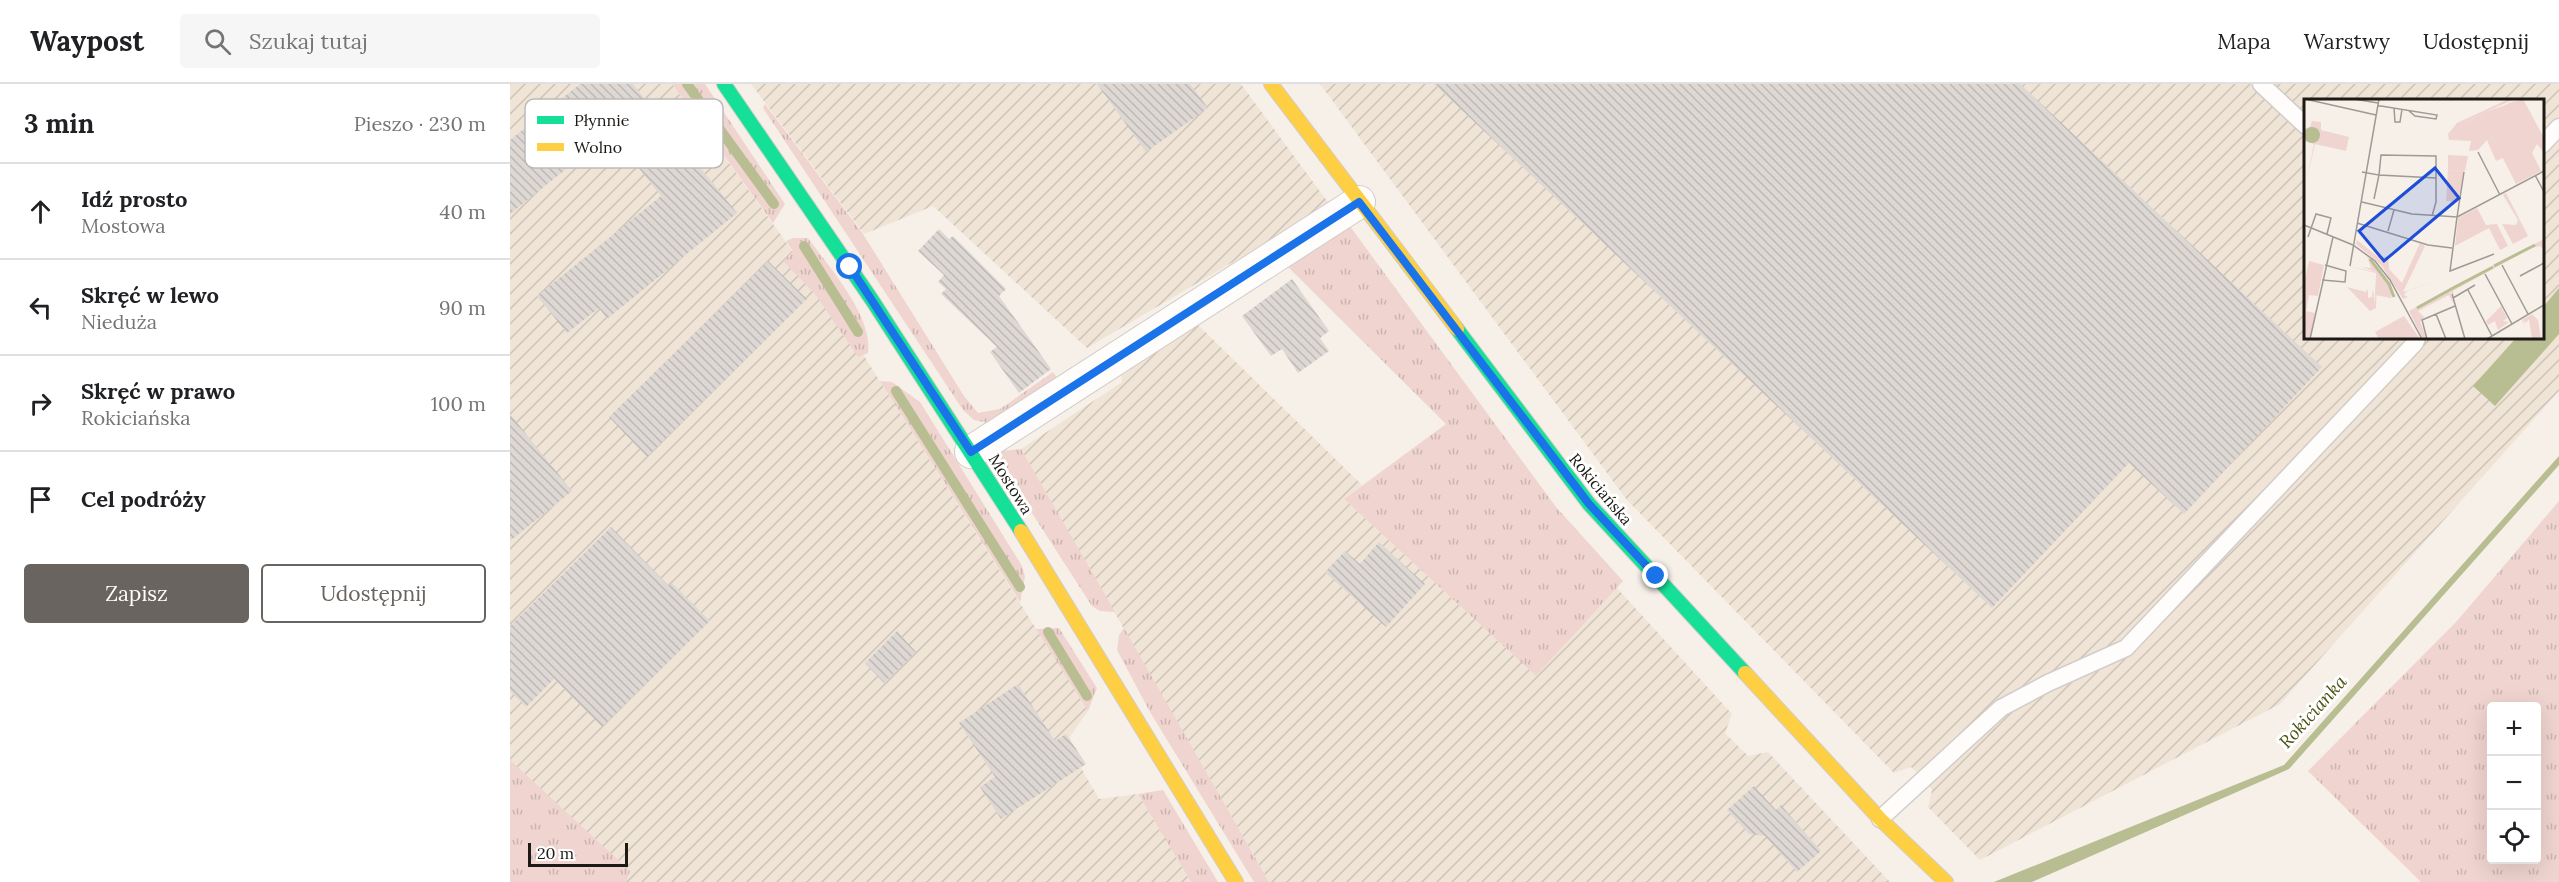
<!DOCTYPE html>
<html lang="pl">
<head>
<meta charset="utf-8">
<style>
	:root { --surface:#fff; --page:#f6f6f6; --text:#202124; --muted:#757577; --line:#e0e0e0; --accent:#69645f }
	body { margin:0; font-family:Lora,serif; background:var(--page); color:var(--text) }
	.controls { position:absolute; right:18px; bottom:18px; display:grid; overflow:hidden; border-radius:6px; box-shadow:0 6px 24px #0002 }
	.controls button { width:54px; height:54px; display:grid; place-items:center; padding:0; border:0; border-bottom:2px solid var(--line); background:var(--surface); color:var(--text); font:30px sans-serif }
	.scale { position:absolute; left:18px; bottom:15px; width:100px; box-sizing:border-box; padding-left:6px; border:3px solid #1d1915; border-top:0; font-size:16px; line-height:21px; white-space:nowrap; color:#1d1915; -webkit-text-stroke:4px #fff; paint-order:stroke }
	.stop { position:absolute; width:18px; height:18px; margin:-14px; border:4px solid #1a73e8; border-radius:50%; background:#fff }
	.stop.end { background:#1a73e8; border-color:#fff; box-shadow:0 2px 6px #0008 }
	.list { margin:0; padding:0; list-style:none }
	h2 { display:flex; justify-content:space-between; align-items:center; height:78px; margin:0; padding:0 24px; font-size:26px }
	h2 small { font-size:20px; font-weight:400; color:var(--muted) }
	.list li { display:grid; grid-template-columns:39px 1fr auto; gap:18px; align-items:center; box-sizing:border-box; height:96px; padding:0 24px; border-top:2px solid var(--line) }
	.list b { display:block; font-size:22px; white-space:nowrap }
	.list p { margin:0; font-size:20px; white-space:nowrap; color:var(--muted) }
	.list em { font-size:20px; font-style:normal; color:var(--muted) }
	.actions { display:flex; gap:12px; padding:18px 24px }
	.actions a { flex:1; padding:14px 0; border:2px solid var(--accent); border-radius:6px; text-align:center; font-size:21px; color:var(--accent) }
	.actions .main { background:var(--accent); color:#fff }
	.icon { flex:none; width:33px; height:33px; fill:none; stroke:currentColor; stroke-width:2; stroke-linecap:round; stroke-linejoin:round }
	.map { position:relative; flex:none; width:2049px; height:798px; overflow:hidden }
	header { display:flex; align-items:center; gap:36px; box-sizing:border-box; height:84px; padding:0 30px; background:var(--surface); border-bottom:2px solid var(--line) }
	header strong { font-size:28px }
	nav { display:flex; gap:33px; margin-inline-start:auto; font-size:21px }
	.search { width:420px; height:54px; background:var(--page); display:flex; align-items:center; gap:15px; box-sizing:border-box; padding:0 21px; border-radius:6px; color:var(--muted); font-size:22px }
	main { display:flex }
	aside { flex:1; background:var(--surface) }
	.map>svg:first-child { display:block }
</style>
</head>
<body>
<header>
<strong>Waypost</strong>
<div class="search"><svg class="icon" aria-label="search" viewBox="0 0 24 24"><circle cx="10" cy="10" r="6"/><path d="M15 15l6 6"/></svg>Szukaj tutaj</div>
<nav><a>Mapa</a><a>Warstwy</a><a>Udostępnij</a></nav>
</header>
<main>
<aside>
<h2>3 min<small>Pieszo · 230 m</small></h2>
<ul class="list">
<li><svg class="icon" aria-label="ahead" viewBox="0 0 24 24"><path d="M12 20V5M6 11l6-6 6 6"/></svg><div><b>Idź prosto</b><p>Mostowa</p></div><em>40 m</em></li>
<li><svg class="icon" aria-label="left" viewBox="0 0 24 24"><path d="M17 20v-9H6M10 6l-5 5 5 5"/></svg><div><b>Skręć w lewo</b><p>Nieduża</p></div><em>90 m</em></li>
<li><svg class="icon" aria-label="right" viewBox="0 0 24 24"><path d="M7 20v-9h11M14 6l5 5-5 5"/></svg><div><b>Skręć w prawo</b><p>Rokiciańska</p></div><em>100 m</em></li>
<li><svg class="icon" aria-label="arrive" viewBox="0 0 24 24"><path d="M6 21V4h12l-3 4 3 4H6"/></svg><div><b>Cel podróży</b></div></li>
</ul>
<div class="actions"><a class="main">Zapisz</a><a>Udostępnij</a></div>
</aside>
<div class="map">
<svg width="2049" height="798" viewBox="0 0 2049 798">
	<defs>
		<pattern id="industrial-furrows" width="10" height="10" patternUnits="userSpaceOnUse" patternTransform="scale(1.5)"><rect width="10" height="10" fill="#f0e4d7"/><path d="M-1 1l2-2M0 10L10 0M9 11l2-2" fill="none" stroke="#cdc3b8"/></pattern>
		<pattern id="grass-tufts" width="24" height="20" patternUnits="userSpaceOnUse" patternTransform="scale(1.5)"><rect width="24" height="20" fill="#efd4cf"/><path d="M3 7l-1-3M5 7V3M7 7l1-3M15 17l-1-3M17 17v-4M19 17l1-3" fill="none" stroke="#ccb5b1"/></pattern>
		<pattern id="building-back-hatch" width="6" height="6" patternUnits="userSpaceOnUse" patternTransform="scale(1.5)"><rect width="6" height="6" fill="#ded8d4"/><path d="M-1 5l2 2M0 0l6 6M5-1l2 2" fill="none" stroke="#beb9b5"/></pattern>
	</defs>
	<rect width="100%" height="100%" fill="#f6f0e9"/>
	<path fill="url(#industrial-furrows)" fill-rule="evenodd" d="M 0,0 L 162,0 L 325,226 L 578,627 L 559,654 L 576,680 L 571,684 L 589,715 L 628,710 L 681,798 L 0,798 Z
		M 241,0 L 731,0 L 820,121 L 577,264 L 423,122 L 354,150 Z
		M 810,0 L 2049,0 L 2049,307 L 1770,620 L 1470,776 L 1418,723 L 1422,706 L 1413,694 L 1401,683 L 1384,689 L 1117,416 ZM 1796,16 L 2032,16 L 2032,254 L 1796,254 Z
		M 685,238 L 852,401 L 834,415 L 1026,592 L 1106,503 L 1222,630 L 1215,649 L 1238,672 L 1258,668 L 1380,798 L 759,798 L 511,365 L 612,298 L 611,288 Z"/>
	<path fill="url(#grass-tufts)" fill-rule="evenodd" d="M 162,0 L 195,0 L 275,120 L 263,139 Z
		M 255,20 L 353,150 L 454,312 L 468,329 L 490,325 L 543,288 L 550,298 L 483,340 L 464,336 L 453,326 L 253,24 Z
		M 839,141 L 1046,423 L 1113,497 L 1026,592 L 834,415 L 936,340 L 775,180 Z
		M 283,154 L 298,154 C 319,183 363,232 358,269 L 348,273 L 305,210 L 273,177 L 283,167 L 276,157 Z
		M 370,297 L 382,298 L 410,318 L 512,482 L 515,493 L 510,518 Z
		M 511,365 L 605,528 L 590,527 L 582,522 L 489,378 L 491,367 Z
		M 2049,417 L 2049,798 L 1911,798 L 1798,687 L 1947,537 ZM 1982,622 L 2026,622 L 2026,776 L 1982,776 Z
		M 549,544 L 587,604 L 578,627 L 526,545 Z
		M 614,544 L 759,798 L 744,798 L 640,628 L 607,566 L 609,551 Z
		M 0,676 L 120,787 L 116,798 L 0,798 Z
		M 653,706 L 708,798 L 681,798 L 628,710 Z"/>
	<path fill="#b8be92" d="M 2049,204 L 2049,250 L 1985,322 L 1963,302 L 2006,254 L 2032,254 L 2033,223 Z
		M 2049,372 L 2049,381 L 1779,685 L 1522,798 L 1484,798 L 1774,681 Z"/>
	<g fill="none" stroke-linecap="round" stroke-linejoin="round">
		<path stroke="#b8be92" stroke-width="10" d="M 177,0 L 264,120
			M 294,162 L 348,248
			M 386,307 L 510,503
			M 538,548 L 577,612"/>
	</g>
	<path fill="url(#building-back-hatch)" d="M 70,0 L 123,0 L 227,129 L 97,235 L 89,224 L 57,249 L 27,212 L 151,112 L 101,49 L 0,130 L 0,56 Z
		M 587,0 L 680,0 L 698,24 L 636,68 Z
		M 924,0 L 1510,0 L 1812,283 L 1674,430 L 1619,379 L 1482,524 Z
		M 429,145 L 439,155 L 443,152 L 496,205 L 489,212 L 541,285 L 509,309 L 480,268 L 487,263 L 431,210 L 436,205 L 428,198 L 434,191 L 408,167 Z
		M 258,177 L 297,215 L 137,373 L 99,333 Z
		M 782,195 L 819,247 L 810,254 L 819,267 L 788,289 L 772,265 L 761,272 L 732,232 Z
		M 0,330 L 62,407 L 0,457 Z
		M 101,443 L 159,502 L 162,499 L 200,537 L 92,643 L 44,595 L 16,623 L 0,607 L 0,542 Z
		M 869,458 L 915,500 L 876,543 L 815,488 L 835,467 L 850,480 Z
		M 387,547 L 406,568 L 374,599 L 355,579 Z
		M 508,600 L 545,657 L 556,650 L 576,680 L 491,735 L 470,703 L 485,693 L 449,639 Z
		M 1244,702 L 1266,726 L 1271,721 L 1311,767 L 1287,788 L 1255,752 L 1239,750 L 1217,726 Z"/>
	<g fill="none" stroke-linecap="round" stroke-linejoin="round">
		<defs>
			<path id="lane" d="M 1751,0 L 1796,42
				M 2032,61 L 2049,43
				M 1370,735 L 1491,624 L 1538,599 L 1616,564 L 1905,259 L 1907,254"/>
			<path id="street" d="M 461,368 L 849,118"/>
			<path id="fast" d="M 214,0 L 362,216 L 511,447
				M 947,245 L 1079,420 L 1235,589"/>
			<path id="slow" d="M 761,0 L 947,245
				M 511,447 L 726,798
				M 1235,589 L 1370,735 L 1436,798"/>
		</defs>
		<use href="#lane" stroke="#d2cdc9" stroke-width="19"/>
		<use href="#street" stroke="#d2cdc9" stroke-width="34"/>
		<use href="#fast" stroke="#d2cdc9" stroke-width="16"/>
		<use href="#slow" stroke="#d2cdc9" stroke-width="16"/>
		<use href="#lane" stroke="#fefdfc" stroke-width="16"/>
		<use href="#street" stroke="#fefdfc" stroke-width="32"/>
		<use href="#fast" stroke="#16e098" stroke-width="14"/>
		<use href="#slow" stroke="#ffcf43" stroke-width="14"/>
	</g>
	<g fill="none" stroke-linecap="round" stroke-linejoin="round">
		<path stroke="#1a73e8" stroke-width="8" d="M 340,183 L 461,368 L 849,118 L 1079,420 L 1146,492"/>
	</g>
	<g text-anchor="middle" stroke-width="6" stroke-linejoin="round" paint-order="stroke">
		<g font-size="16" fill="#1d1915" stroke="#fff">
			<text transform="translate(501 400) rotate(58)" y="6">Mostowa</text>
			<text transform="translate(1091 405) rotate(50)" y="6">Rokiciańska</text>
		</g>
		<g font-size="18" font-style="italic" fill="#4b5411" stroke="#fff">
			<text transform="translate(1803 628) rotate(-48)" y="6">Rokicianka</text>
		</g>
	</g>
	<g transform="translate(1794 15)">
		<rect width="240" height="240" fill="#f6f0e9"/>
		<path d="M 205,0 L 211,0 L 181,13 L 219,0 L 240,39 L 240,54 L 233,45 L 228,54 L 237,72 L 212,85 L 177,16 L 156,25 L 170,26 L 183,41 L 174,51 L 165,52 L 167,42 L 145,41 L 144,35 L 153,24 ZM 8,22 L 17,23 L 17,31 L 45,38 L 42,52 L 11,45 L 2,84 L 10,45 L 0,42 L 0,30 L 6,28 ZM 144,71 L 160,72 L 154,103 L 142,102 ZM 202,94 L 224,137 L 209,145 L 198,125 L 212,126 L 214,121 L 199,96 ZM 240,140 L 240,151 L 236,147 L 227,149 L 149,192 L 150,198 L 146,192 L 150,206 L 145,196 L 114,212 L 120,218 L 116,223 L 123,240 L 119,240 L 105,212 ZM 53,141 L 73,157 L 84,158 L 85,170 L 98,184 L 116,144 L 121,147 L 99,193 L 142,179 L 103,192 L 100,196 L 104,198 L 99,200 L 78,167 L 52,145 ZM 5,162 L 20,166 L 14,197 L 5,196 L 2,212 L 11,214 L 7,237 L 0,240 L 0,185 ZM 47,168 L 73,173 L 72,209 L 66,212 L 43,188 L 62,193 L 64,190 L 64,199 L 68,198 L 69,190 L 71,204 L 72,174 ZM 197,207 L 203,219 L 199,222 L 205,223 L 194,231 L 191,222 L 184,226 L 182,222 ZM 228,215 L 234,221 L 237,240 L 228,240 L 225,220 L 222,224 L 219,221 L 221,229 L 218,221 Z" fill="#efd4cf"/>
		<path d="M 211,2 L 231,41 L 222,43 L 203,5 ZM 177,16 L 199,59 L 192,62 L 183,41 L 168,38 L 170,26 L 154,26 ZM 144,56 L 164,57 L 161,72 L 144,71 ZM 173,109 L 182,126 L 193,125 L 204,147 L 196,151 L 185,129 L 151,147 L 154,119 ZM 63,157 L 76,170 L 89,192 L 87,199 L 71,196 L 73,173 L 58,168 L 67,169 Z" fill="#efd4cf"/>
		<path d="M 165,116 L 177,119 L 182,128 L 157,138 L 155,124 Z" fill="#efd4cf"/>
		<path d="M 100,217 L 116,240 L 75,240 L 71,233 Z" fill="#efd4cf"/>
		<path d="M0 36a8 8 0 1 1 16 0a8 8 0 1 1-16 0Z" fill="#b8be92"/>
		<path fill="none" stroke="#b8be92" stroke-width="3" d="M 66,160 L 85,185 L 90,198M 190,167 L 231,146M 149,189 L 189,168M 113,209 L 149,189"/>
		<path fill="none" stroke="#9f9a94" stroke-width="1.5" d="M 1,0 L 72,16M 50,0 L 74,4M 74,7 L 77,7 L 133,16 L 132,20 L 111,17 L 104,11M 90,9 L 91,23 L 96,23 L 98,10M 174,53 L 196,96M 58,73 L 75,76 L 70,100M 231,76 L 240,93M 58,103 L 108,115 L 153,118 L 160,73M 128,117 L 132,103 L 132,57 L 77,56 L 75,76 L 132,79M 53,124 L 124,146 L 148,149M 0,126 L 49,146 L 71,162 L 86,181 L 118,240M 84,132 L 90,111M 4,138 L 12,115 L 27,119 L 23,135M 190,155 L 146,172 L 153,118 L 240,72M 198,166 L 224,215M 46,167 L 75,0M 181,175 L 208,225M 216,177 L 240,164M 18,181 L 41,183 L 42,172 L 21,166M 164,191 L 188,237M 148,195 L 161,240M 149,199 L 171,186M 132,215 L 142,240M 6,240 L 29,138M 123,240 L 118,221 L 151,207M 183,240 L 240,206"/>
		<path fill="#1d4ed8" fill-opacity="0.15" stroke="#1d4ed8" stroke-width="3" d="M 131,69 L 155,99 L 80,162 L 55,132 Z"/>
		<rect width="240" height="240" fill="none" stroke="#1d1915" stroke-width="3"/>
	</g>
	<rect x="15" y="15" width="198" height="69" rx="9" fill="#fff" stroke="#bbbab9" stroke-width="1.5"/>
	<rect x="27" y="32" width="27" height="8" fill="#16e098"/>
	<rect x="27" y="59" width="27" height="8" fill="#ffcf43"/>
	<g font-size="16" fill="#1d1915">
		<text x="64" y="42">Płynnie</text>
		<text x="64" y="69">Wolno</text>
	</g>
</svg>
<div class="controls">
<button>+</button>
<button>−</button>
<button><svg class="icon" aria-label="locate" viewBox="0 0 24 24"><circle cx="12" cy="12" r="6"/><path d="M12 2v4M12 18v4M2 12h4M18 12h4"/></svg></button>
</div>
<div class="scale">20 m</div>
<div class="stop" style="left:340px;top:183px"></div>
<div class="stop end" style="left:1146px;top:492px"></div>
</div>
</main>
</body>
</html>
